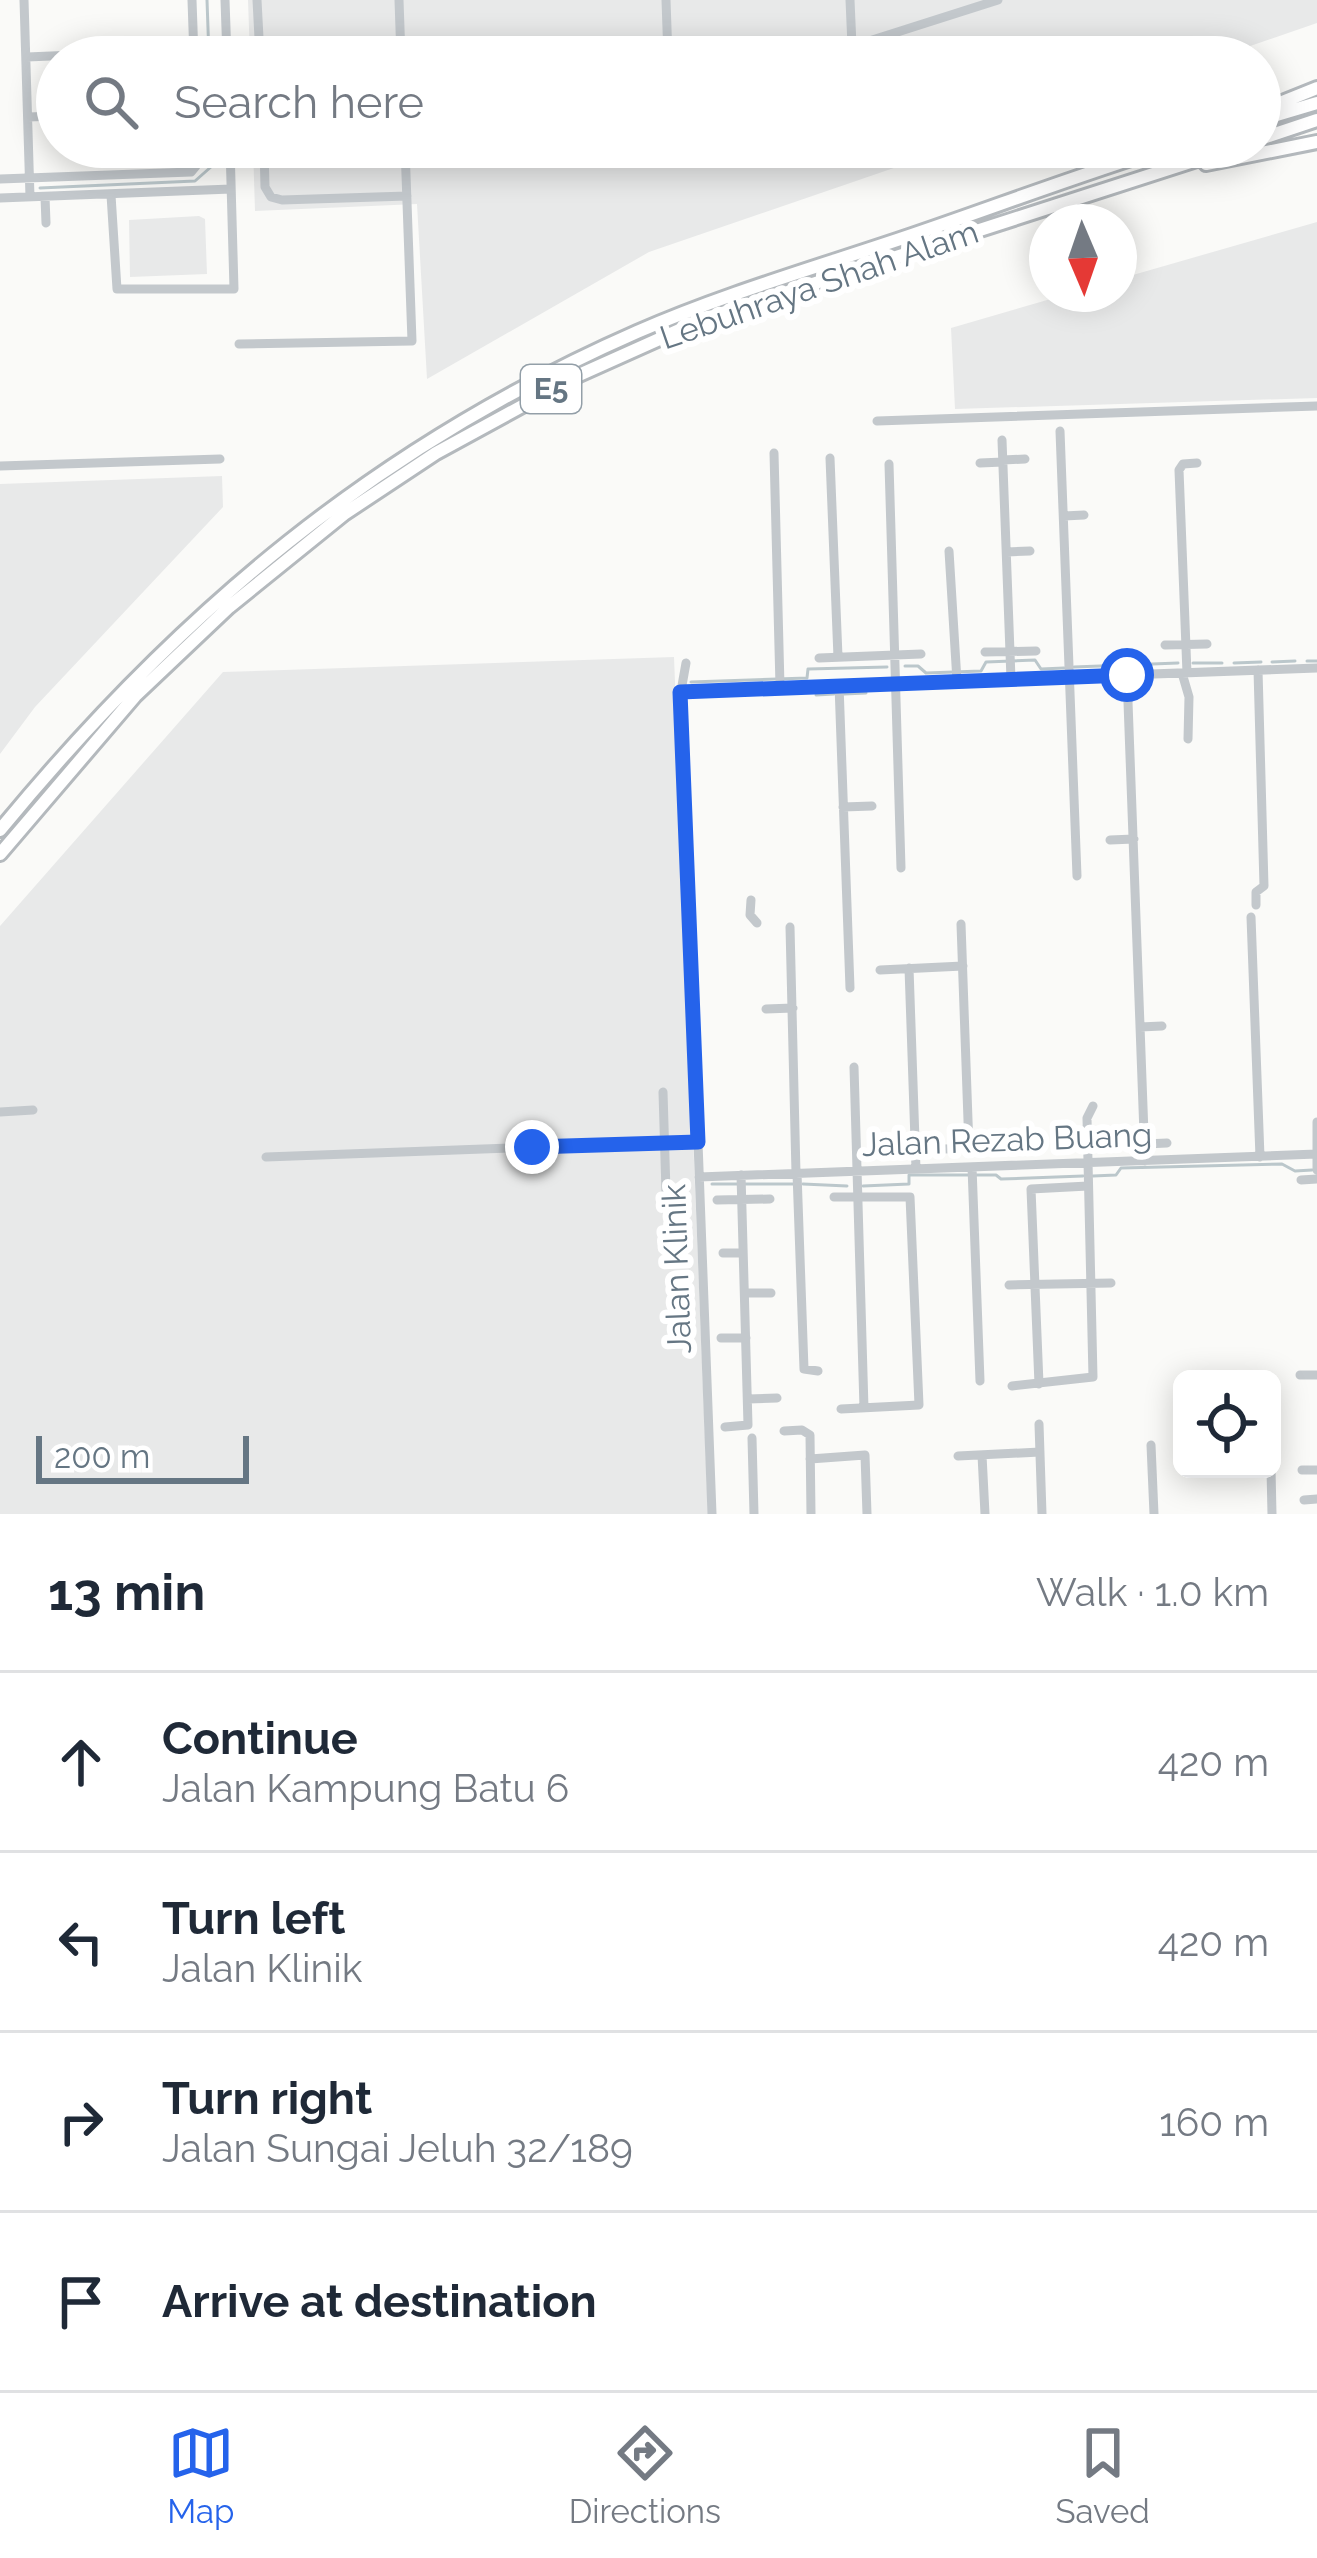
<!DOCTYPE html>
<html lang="en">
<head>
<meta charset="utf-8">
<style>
	:root { --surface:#fff; --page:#f6f6f7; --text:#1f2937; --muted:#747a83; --line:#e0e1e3; --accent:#2563eb }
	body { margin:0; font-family:Raleway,sans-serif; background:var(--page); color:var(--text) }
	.controls { position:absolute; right:36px; bottom:36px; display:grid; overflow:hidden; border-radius:18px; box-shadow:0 6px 30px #0003 }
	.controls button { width:108px; height:108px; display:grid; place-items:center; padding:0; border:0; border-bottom:3px solid var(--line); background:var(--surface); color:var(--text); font:60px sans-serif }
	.compass { position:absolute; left:1029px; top:204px; width:108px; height:108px; border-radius:50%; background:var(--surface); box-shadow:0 6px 30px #0003; rotate:178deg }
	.scale { position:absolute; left:36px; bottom:30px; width:213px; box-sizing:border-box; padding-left:12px; border:6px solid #657683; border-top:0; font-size:33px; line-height:42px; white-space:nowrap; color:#657683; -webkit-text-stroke:9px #fff; paint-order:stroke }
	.stop { position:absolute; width:36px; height:36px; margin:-27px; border:9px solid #2563eb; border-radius:50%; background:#fff }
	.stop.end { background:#2563eb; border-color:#fff; box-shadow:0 3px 12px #0008 }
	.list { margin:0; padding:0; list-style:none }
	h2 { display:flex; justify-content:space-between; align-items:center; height:156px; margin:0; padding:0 48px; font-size:51px }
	h2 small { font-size:39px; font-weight:400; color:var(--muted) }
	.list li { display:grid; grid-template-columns:78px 1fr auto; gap:36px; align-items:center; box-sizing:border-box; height:180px; padding:0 48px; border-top:3px solid var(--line) }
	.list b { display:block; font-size:45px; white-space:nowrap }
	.list p { margin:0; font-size:39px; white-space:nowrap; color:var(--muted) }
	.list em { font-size:39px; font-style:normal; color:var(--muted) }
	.icon { flex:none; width:66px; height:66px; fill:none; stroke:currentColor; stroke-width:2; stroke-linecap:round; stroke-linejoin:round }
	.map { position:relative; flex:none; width:1317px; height:1514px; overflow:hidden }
	.search { position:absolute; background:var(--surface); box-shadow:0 6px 30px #0003; left:36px; right:36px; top:36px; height:132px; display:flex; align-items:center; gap:30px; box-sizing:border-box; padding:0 42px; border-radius:66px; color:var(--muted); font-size:45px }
	.sheet { height:876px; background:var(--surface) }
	nav { display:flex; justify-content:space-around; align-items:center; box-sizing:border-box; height:168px; border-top:3px solid var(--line); background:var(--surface); font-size:33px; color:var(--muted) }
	nav a { display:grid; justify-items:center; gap:6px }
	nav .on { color:var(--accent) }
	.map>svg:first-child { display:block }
</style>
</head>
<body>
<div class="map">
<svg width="1317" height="1514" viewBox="0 0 1317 1514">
	<rect width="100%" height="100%" fill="#fafaf8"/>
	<path fill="#e8e9e9" d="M 248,0 L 1317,0 L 1317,23 L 1218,57 L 250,57 Z
		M 253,147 L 955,147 L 649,252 L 427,379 L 417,204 L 255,211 Z
		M 199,216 L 205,219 L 207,274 L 130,277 L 129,220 Z
		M 1317,222 L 1317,398 L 955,409 L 951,328 L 1068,294 L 1119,294 L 1119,279 Z
		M 222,476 L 223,507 L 35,707 L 0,754 L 0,484 Z
		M 674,657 L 708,1514 L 0,1514 L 0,926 L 223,672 Z"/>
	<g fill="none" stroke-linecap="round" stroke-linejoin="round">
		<path stroke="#bbc7cb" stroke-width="3" d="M 207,0 L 209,57
			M 40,188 L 195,181 L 212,166 L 212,147
			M 1307,661 L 1317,661
			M 1272,662 L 1295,661
			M 1193,663 L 1222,663
			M 1234,663 L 1261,662
			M 905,666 L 918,666 L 926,673 L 981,671 L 986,662 L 1035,660 L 1041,669 L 1064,668
			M 1074,667 L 1178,663
			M 691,682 L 807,678 L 808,669 L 887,667
			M 844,694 L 866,693
			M 816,695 L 834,694
			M 1093,1176 L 1116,1175 L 1121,1168 L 1282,1164 L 1295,1171 L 1312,1170
			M 712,1184 L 794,1184
			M 803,1184 L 847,1186
			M 863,1186 L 909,1184 L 909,1175 L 996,1175 L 1001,1179 L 1083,1176"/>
		<defs>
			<path id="highway" d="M 1260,111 L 1317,88
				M 1260,120 L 1317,103
				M 1260,139 L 1317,120
				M 1206,164 L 1317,142
				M 0,830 C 179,612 377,446 637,332 C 724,294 814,268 903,238 C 992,208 1080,174 1169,147
				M 0,854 L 135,696 L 229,607 L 344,514 L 436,453 L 579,375 L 704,319 L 1237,147"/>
		</defs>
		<use href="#highway" stroke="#b4b9bd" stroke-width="18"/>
		<path stroke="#c3c8cc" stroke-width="9" d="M 24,0 L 30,197
			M 192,0 L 194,57
			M 225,0 L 227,57
			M 257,0 L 260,57
			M 399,0 L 401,57
			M 666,0 L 668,57
			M 850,0 L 852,46
			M 27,57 L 194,50
			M 819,57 L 998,0
			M 28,117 L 57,116
			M 264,147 L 265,187 L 271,197 L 282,200 L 407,196
			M 0,179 L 191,172 L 196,166 L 196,147
			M 111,195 L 117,289 L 234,289 L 230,147
			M 45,197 L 46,223
			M 0,198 L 231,189
			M 239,344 L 412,341 L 405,147
			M 877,421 L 1317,406
			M 1060,431 L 1077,876
			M 1002,440 L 1011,679
			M 774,453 L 780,686
			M 830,458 L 838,657
			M 1003,460 L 1025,459
			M 980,463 L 1003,462
			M 889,464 L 901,868
			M 0,466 L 220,459
			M 1064,516 L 1084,515
			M 949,551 L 957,681
			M 1007,552 L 1030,551
			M 1165,645 L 1207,644
			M 985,652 L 1036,651
			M 819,658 L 921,654
			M 686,663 L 681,691 L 712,1514
			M 1182,673 L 1189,697 L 1188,739
			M 1187,673 L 1179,470 L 1183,464 L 1197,463
			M 1127,675 L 1145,1161
			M 839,685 L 850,988
			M 681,691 L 1317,668
			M 843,807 L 872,806
			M 1110,840 L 1134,839
			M 751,900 L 750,915 L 757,923
			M 1256,905 L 1256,892 L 1264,886 L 1258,670
			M 1251,917 L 1260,1157
			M 961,924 L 969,1148
			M 790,927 L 796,1173
			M 909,968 L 916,1169
			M 880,970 L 963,966
			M 766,1009 L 793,1008
			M 1140,1027 L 1162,1026
			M 854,1067 L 864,1408
			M 663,1092 L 666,1192
			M 0,1112 L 33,1110
			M 1317,1122 L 1317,1170
			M 1145,1144 L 1167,1143
			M 888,1150 L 997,1148
			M 266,1157 L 698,1141
			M 972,1167 L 980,1381
			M 797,1173 L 804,1369 L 818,1371
			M 699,1177 L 1317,1154
			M 1301,1180 L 1317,1179
			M 834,1197 L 910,1197 L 919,1405 L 841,1409
			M 717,1200 L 770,1199
			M 723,1253 L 743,1253
			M 1009,1285 L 1111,1283
			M 745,1293 L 771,1293
			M 721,1338 L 746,1338
			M 1300,1375 L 1317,1375
			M 1039,1384 L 1031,1189 L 1088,1186
			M 1012,1386 L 1093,1377 L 1087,1118 L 1093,1106
			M 748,1399 L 777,1398
			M 1039,1424 L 1042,1514
			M 725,1427 L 748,1425 L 741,1175
			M 784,1431 L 802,1430 L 810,1435 L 811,1514
			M 752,1438 L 754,1514
			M 1151,1445 L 1154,1514
			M 982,1455 L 985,1514
			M 958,1456 L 1040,1452
			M 810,1459 L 865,1455 L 867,1514
			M 1271,1469 L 1272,1514
			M 1302,1470 L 1317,1470
			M 1304,1500 L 1317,1499"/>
		<use href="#highway" stroke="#fff" stroke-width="12"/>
	</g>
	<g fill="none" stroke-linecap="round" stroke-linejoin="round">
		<path stroke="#2563eb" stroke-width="15" d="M 532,1147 L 698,1142 L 680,692 L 1127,675"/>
	</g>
	<g text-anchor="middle" stroke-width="12" stroke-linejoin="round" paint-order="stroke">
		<rect fill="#fff" stroke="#939fa8" stroke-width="3" x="521" y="365" width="60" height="48" rx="9"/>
		<g font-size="30" font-weight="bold" fill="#657683">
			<text x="551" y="399">E5</text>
		</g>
		<g font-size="33" fill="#657683" stroke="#fff">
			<text transform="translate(819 284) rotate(-19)" y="12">Lebuhraya Shah Alam</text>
			<text transform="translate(1007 1139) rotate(-2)" y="12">Jalan Rezab Buang</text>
			<text transform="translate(676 1269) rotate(-92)" y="12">Jalan Klinik</text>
		</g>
	</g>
</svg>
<div class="controls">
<button><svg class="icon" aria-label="locate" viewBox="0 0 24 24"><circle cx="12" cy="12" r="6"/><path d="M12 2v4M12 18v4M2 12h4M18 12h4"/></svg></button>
</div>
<svg class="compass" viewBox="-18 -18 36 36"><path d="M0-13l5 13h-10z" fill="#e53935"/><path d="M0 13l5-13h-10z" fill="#747a83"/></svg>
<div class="scale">200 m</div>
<div class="stop" style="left:1127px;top:675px"></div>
<div class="stop end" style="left:532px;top:1147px"></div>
<div class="search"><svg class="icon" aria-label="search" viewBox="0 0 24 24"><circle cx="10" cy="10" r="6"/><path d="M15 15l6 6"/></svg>Search here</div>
</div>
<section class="sheet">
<h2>13 min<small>Walk · 1.0 km</small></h2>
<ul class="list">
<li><svg class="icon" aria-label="ahead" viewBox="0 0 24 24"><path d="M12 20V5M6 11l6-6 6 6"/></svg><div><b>Continue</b><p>Jalan Kampung Batu 6</p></div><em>420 m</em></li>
<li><svg class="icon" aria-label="left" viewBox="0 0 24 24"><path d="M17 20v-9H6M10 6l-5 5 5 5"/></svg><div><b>Turn left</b><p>Jalan Klinik</p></div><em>420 m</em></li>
<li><svg class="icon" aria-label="right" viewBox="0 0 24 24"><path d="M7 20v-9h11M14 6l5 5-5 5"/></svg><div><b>Turn right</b><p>Jalan Sungai Jeluh 32/189</p></div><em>160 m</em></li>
<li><svg class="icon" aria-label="arrive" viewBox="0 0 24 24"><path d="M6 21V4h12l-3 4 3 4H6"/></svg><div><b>Arrive at destination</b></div></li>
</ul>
</section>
<nav>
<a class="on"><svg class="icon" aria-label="map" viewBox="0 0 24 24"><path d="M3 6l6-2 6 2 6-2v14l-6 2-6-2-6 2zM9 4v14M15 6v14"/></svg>Map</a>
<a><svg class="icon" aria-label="directions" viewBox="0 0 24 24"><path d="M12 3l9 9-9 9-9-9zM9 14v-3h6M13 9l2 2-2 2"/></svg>Directions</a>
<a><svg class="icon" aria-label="saved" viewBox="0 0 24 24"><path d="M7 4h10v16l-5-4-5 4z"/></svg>Saved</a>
</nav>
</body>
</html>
